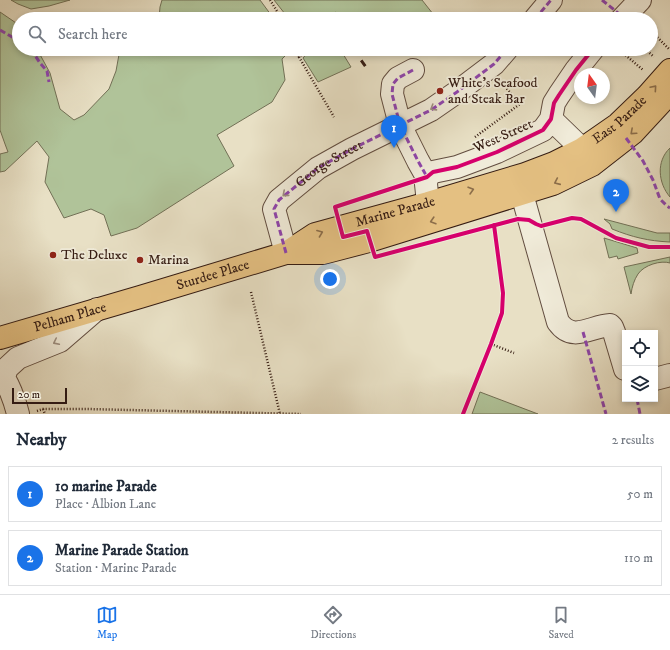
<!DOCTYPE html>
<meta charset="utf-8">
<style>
body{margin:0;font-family:"IM FELL DW Pica",serif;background:#f2f2f3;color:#1f2937}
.controls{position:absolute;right:12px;bottom:12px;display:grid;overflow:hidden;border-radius:0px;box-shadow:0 2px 6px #0003}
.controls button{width:36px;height:36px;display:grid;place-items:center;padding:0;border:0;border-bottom:1px solid #e0e1e3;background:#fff;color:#1f2937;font:20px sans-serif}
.compass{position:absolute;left:574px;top:68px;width:36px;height:36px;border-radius:50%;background:#fff;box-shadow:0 2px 6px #0003;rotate:346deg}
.scale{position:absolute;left:12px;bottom:10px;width:55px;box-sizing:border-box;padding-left:4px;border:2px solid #351c13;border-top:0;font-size:11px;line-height:14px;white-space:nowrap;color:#351c13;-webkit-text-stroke:3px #f0ebd9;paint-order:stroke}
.you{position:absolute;left:330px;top:279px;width:14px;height:14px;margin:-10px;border:3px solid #fff;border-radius:50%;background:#1a73e8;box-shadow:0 0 0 6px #1a73e833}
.badge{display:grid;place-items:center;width:26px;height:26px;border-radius:50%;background:#1a73e8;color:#fff;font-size:13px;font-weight:700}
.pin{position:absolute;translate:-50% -33px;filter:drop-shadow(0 1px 2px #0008)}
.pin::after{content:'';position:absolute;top:21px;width:14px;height:12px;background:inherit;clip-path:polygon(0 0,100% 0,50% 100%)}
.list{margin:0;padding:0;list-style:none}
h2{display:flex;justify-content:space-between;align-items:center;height:52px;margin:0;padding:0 16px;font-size:17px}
h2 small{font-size:13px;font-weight:400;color:#747a83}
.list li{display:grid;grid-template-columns:26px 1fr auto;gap:12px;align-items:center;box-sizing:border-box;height:56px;margin:0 8px 8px;padding:0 8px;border:1px solid #e0e1e3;border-radius:0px}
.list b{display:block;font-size:15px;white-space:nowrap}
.list p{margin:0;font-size:13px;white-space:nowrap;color:#747a83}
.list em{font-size:13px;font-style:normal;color:#747a83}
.icon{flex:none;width:22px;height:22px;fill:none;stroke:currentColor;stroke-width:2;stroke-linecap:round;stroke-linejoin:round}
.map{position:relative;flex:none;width:670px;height:414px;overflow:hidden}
.search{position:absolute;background:#fff;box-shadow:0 2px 6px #0003;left:12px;right:12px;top:12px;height:44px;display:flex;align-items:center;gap:10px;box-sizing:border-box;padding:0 14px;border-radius:22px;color:#747a83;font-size:15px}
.sheet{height:180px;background:#fff}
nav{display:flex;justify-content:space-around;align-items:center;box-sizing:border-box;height:56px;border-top:1px solid #e0e1e3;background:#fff;font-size:11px;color:#747a83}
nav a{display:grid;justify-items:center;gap:2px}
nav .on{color:#1a73e8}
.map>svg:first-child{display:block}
</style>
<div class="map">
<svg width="670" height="414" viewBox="0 0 670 414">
<rect width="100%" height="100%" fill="#e8e0c5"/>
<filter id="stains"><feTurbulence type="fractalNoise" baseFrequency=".005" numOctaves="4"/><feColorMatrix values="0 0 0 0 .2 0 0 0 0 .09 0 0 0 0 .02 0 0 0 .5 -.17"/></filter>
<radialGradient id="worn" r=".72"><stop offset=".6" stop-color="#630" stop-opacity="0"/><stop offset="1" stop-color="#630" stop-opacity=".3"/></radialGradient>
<path fill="#b0c399" stroke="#727056" d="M11 0H70L49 6 31 9 18 4Z
M162 0H260L274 19H159L160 7Z
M274 0H422L437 19H396L393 16 388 19H341L336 12 325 19H289Z
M0 12 19 25V49H37L50 73 60 109 74 120 84 115 109 89 116 71 120 49H292L282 59 285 80 272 102 217 135 234 166 137 228 111 236 104 215 91 209 64 218 45 182 49 157 37 141 5 171 0 172V154L8 152 5 144 0 130Z
M311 49H340L351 67 318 82 303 58Z
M670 148V197C658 183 656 161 670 148Z
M604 219 657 233H670V242C648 241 632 237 612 229L610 224Z
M604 238 637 248 638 253 618 259 617 256 609 258Z
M670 257V263C661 260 644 265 638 274 634 280 632 287 631 294L624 267Z
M480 392 538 414H472Z"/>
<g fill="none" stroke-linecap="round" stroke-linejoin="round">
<defs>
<path id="minor" d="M535 19 551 0
M622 19 640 0
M413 70 398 78 393 84 392 94 400 125 418 161 427 177
M551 119 582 149 591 164
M522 194 558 322C573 343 591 326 610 325L612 327 614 332 625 369
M428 203 426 184 427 177 433 172 457 167 497 152 543 130 551 119 554 103 559 95 576 70 593 49
M286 253 274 209 279 200 318 168 352 149 431 110 457 92 494 64 507 49
M0 372C8 382 15 401 18 414
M4 377 7 368 18 358 60 341 97 309
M655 379 670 375"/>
<g id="highway">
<path id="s1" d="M286 253 315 234 326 231 428 203 525 174 554 163 582 149 618 124 647 96 670 70"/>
<path id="s2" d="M0 338 140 297 286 253H323L369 241 553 184 592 165 633 133 670 93"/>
</g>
</defs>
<use href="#minor" stroke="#624d40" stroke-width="24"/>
<use href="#highway" stroke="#351c13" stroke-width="24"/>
<path stroke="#351c13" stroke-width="2.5" stroke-dasharray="1 2" stroke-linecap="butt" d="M270 0 282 19
M651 31 670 50
M304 49 306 51 299 57 334 117
M627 49 623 53 643 70
M645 49 654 57
M475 137 520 104 502 83
M251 292 280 414
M491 344 514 353
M43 409 45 414
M37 411 43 409H87L301 414"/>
<use href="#minor" stroke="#f0ebd9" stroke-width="22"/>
<use href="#highway" stroke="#e4c082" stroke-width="22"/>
<path stroke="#351c13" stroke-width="3" stroke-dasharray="7 7" stroke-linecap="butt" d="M330 18 331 19
M353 49 366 67"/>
<g stroke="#8e44ad" stroke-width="3" stroke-dasharray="6 3" stroke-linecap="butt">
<path d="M602 0 623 17"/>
<path d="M535 19 551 0"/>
<path d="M0 30 19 41"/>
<path d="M31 49 40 63 47 71 49 82"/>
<path d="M413 70 398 78 393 84 392 94 400 125 418 161 427 177"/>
<path d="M626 138 643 161 653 180 660 199 667 206 670 208"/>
<path id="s3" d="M286 253 274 209 279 200 318 168 352 149 431 110 457 92 494 64 507 49"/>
<path d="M583 332 606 414"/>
<path d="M637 399 640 414"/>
</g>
<defs>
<path id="cycleway" d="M593 49 576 70 559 95 554 103 551 119 543 130 497 152 457 167 433 172 427 177 335 207 343 237 367 231 375 257 518 219 529 220 536 224 541 226 572 218 581 219 616 238 649 247H670
M463 414 491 344 502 313 503 293 494 225"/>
</defs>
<use href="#cycleway" stroke="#f0ebd9" stroke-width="6"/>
<use href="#cycleway" stroke="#d6006c" stroke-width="4"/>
</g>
<defs><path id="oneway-chevron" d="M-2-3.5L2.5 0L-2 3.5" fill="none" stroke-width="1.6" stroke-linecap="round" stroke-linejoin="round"/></defs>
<g stroke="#8c6e4a">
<use href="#oneway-chevron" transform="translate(654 88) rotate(-49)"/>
<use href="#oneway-chevron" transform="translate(633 132) rotate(138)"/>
<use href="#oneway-chevron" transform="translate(557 182) rotate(156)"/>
<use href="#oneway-chevron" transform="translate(471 190) rotate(-16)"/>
<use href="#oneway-chevron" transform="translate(433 221) rotate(163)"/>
<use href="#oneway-chevron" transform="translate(320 233) rotate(-21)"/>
</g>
<g stroke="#9c8e80">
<use href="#oneway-chevron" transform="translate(433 108) rotate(148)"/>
<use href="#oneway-chevron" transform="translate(285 194) rotate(139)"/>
<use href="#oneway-chevron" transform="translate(56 342) rotate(154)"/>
</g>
<g fill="#8f2418" stroke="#f0ebd9" stroke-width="1.5">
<circle cx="440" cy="91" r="4"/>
<circle cx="53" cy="255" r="4"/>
<circle cx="140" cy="260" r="4"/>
</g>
<g text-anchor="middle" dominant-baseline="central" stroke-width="3.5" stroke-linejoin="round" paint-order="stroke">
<g font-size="14" fill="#351c13" stroke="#f0ebd9" text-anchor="start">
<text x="448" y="83">White's Seafood<tspan x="448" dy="16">and Steak Bar</tspan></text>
<text x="61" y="255">The Deluxe</text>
<text x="148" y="260">Marina</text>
</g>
<g font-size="14" fill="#351c13" stroke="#f0ebd9">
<text stroke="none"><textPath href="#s1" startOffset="363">East Parade</textPath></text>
<text transform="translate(503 136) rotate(-24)">West Street</text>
<text stroke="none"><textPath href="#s3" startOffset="118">George Street</textPath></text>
<text stroke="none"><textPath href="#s1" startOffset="118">Marine Parade</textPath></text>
<text stroke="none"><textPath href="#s2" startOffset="222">Sturdee Place</textPath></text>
<text stroke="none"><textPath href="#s2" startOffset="73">Pelham Place</textPath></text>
</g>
</g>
<rect width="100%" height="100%" filter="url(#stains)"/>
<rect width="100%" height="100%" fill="url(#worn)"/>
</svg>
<div class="controls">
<button><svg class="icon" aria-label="locate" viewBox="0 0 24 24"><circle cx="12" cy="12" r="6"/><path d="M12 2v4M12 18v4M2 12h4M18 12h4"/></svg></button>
<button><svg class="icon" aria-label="layers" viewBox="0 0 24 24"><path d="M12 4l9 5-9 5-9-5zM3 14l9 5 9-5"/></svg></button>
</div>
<svg class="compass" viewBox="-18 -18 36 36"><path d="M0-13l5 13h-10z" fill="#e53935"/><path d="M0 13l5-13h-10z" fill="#747a83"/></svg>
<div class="scale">20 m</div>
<div class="you"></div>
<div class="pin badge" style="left:394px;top:148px">1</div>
<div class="pin badge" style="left:616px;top:212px">2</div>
<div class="search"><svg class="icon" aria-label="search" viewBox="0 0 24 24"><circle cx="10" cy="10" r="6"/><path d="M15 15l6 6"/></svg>Search here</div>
</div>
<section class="sheet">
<h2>Nearby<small>2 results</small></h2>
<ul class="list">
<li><span class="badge">1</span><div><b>10 marine Parade</b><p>Place · Albion Lane</p></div><em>50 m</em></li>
<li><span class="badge">2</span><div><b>Marine Parade Station</b><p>Station · Marine Parade</p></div><em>110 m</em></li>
</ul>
</section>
<nav>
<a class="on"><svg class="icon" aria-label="map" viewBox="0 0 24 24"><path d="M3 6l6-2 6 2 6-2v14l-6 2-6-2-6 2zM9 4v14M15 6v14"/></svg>Map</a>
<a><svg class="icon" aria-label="directions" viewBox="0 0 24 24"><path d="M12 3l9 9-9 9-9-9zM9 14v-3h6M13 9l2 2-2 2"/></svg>Directions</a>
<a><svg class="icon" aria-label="saved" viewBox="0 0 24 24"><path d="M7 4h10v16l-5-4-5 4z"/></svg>Saved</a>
</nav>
